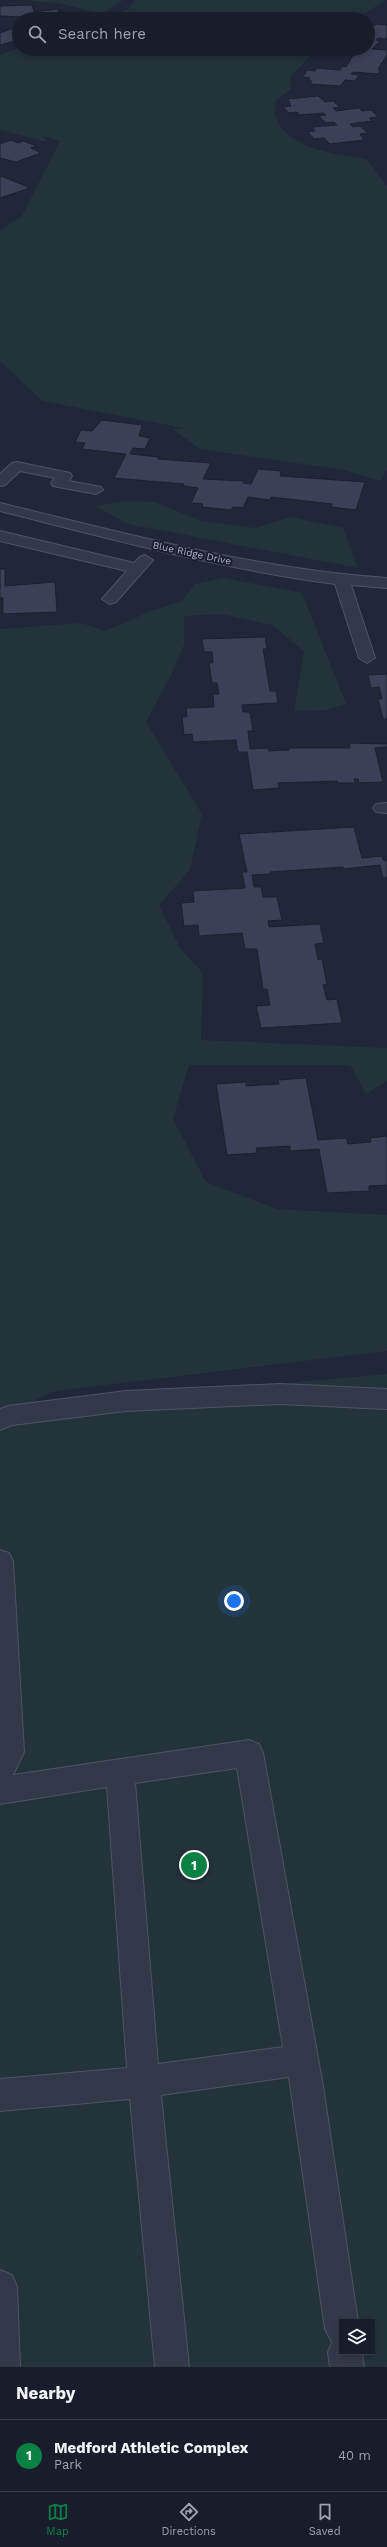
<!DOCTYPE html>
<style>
body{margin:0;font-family:"Work Sans",sans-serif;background:#262937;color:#f1f3f6}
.controls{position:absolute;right:12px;bottom:12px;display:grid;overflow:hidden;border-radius:0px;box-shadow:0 2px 6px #0003}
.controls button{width:36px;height:36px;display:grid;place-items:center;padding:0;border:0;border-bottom:1px solid #373a47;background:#191c2b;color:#f1f3f6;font:20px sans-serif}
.you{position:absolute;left:234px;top:1601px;width:14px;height:14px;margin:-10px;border:3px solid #fff;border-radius:50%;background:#1a73e8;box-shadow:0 0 0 6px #1a73e833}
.badge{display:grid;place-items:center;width:26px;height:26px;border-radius:50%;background:#0b8043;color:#fff;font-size:13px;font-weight:700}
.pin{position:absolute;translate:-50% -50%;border:2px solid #fff;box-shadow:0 1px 4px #0006}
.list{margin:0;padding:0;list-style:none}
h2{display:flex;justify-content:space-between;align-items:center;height:52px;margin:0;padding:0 16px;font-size:17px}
h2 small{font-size:13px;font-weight:400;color:#9fa1a9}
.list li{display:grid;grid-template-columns:26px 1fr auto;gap:12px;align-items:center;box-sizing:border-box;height:72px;padding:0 16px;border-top:1px solid #373a47}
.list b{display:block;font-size:15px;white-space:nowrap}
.list p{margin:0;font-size:13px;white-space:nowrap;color:#9fa1a9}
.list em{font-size:13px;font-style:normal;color:#9fa1a9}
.icon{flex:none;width:22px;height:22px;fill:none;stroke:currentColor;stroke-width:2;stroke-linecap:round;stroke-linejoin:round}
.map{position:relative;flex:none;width:387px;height:2367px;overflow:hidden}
.search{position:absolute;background:#191c2b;box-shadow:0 2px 6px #0003;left:12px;right:12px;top:12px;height:44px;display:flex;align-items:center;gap:10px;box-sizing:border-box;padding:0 14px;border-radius:22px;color:#9fa1a9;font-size:15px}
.sheet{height:124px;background:#191c2b}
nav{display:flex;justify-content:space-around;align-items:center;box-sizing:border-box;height:56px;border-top:1px solid #373a47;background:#191c2b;font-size:11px;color:#9fa1a9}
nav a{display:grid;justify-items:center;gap:2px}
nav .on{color:#0b8043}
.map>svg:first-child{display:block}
</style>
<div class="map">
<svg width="387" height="2367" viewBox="0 0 387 2367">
<rect width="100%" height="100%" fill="#212639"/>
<path fill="#23333a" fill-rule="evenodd" d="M18 0H123L102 14 59 3Z
M135 0H386L356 19H102L129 9Z
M19 48 317 49 290 77 291 89 276 101C276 105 274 112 275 116 288 150 336 154 366 159L387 186V470L380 481 344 470 200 449 172 429H188L42 401 0 361V230L22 216 60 141 43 136 47 142 0 130V55Z
M123 501 155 502 202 521 256 528 290 517 343 528 358 568 128 524 95 506Z
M224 578 302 593 346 704 327 710 294 711 304 651 272 625 220 614 184 616V645L172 673 146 722 202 814 190 870 159 905 180 948 203 973 201 1040 387 1048V1081L366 1094 350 1065H189L173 1119 206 1182 277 1209 387 1215V1351L56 1391 23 1406 387 1374V2367H0V629L81 623 105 631 151 611 182 601 194 584ZM342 2322H372V2352H342Z"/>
<path fill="#3a4057" stroke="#1c2030" d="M32 5 34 12 58 9V12L67 11 70 19 0 16V6Z
M377 24 387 25V39L378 38 376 40 380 41 372 49 387 50V55L378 69 380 70 378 74 353 72 351 74 359 75 355 81 345 80 340 86 310 84 312 81H308L310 78 303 77 307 70 315 71 316 68 340 70 342 66 346 67 355 52H352L354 49H368V28Z
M14 28 19 30V40L0 45V33Z
M318 96 325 102 333 101 340 107 333 108 336 111 359 108 362 111 371 110 378 117 369 118 372 121 350 124 353 127 360 126 368 133 360 134 364 140 330 144 324 138 314 139 308 132 315 131 312 127 337 125 334 122 326 123 319 116 326 115 323 113 300 115 297 112 289 113 283 107 291 106 288 99Z
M11 140 18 143 23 141 37 146 31 148 41 153 16 162 0 158V144Z
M0 177 1 176 30 188 0 198Z
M102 420 142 425 139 436 150 438 145 449 133 448 130 454 159 457 158 459 211 463 203 479 245 481 243 483 251 484 258 469 281 471 280 476 365 482 356 510 331 507 332 504 271 497 270 500 248 497 243 508 233 507 231 510 202 507 203 504 191 503 198 488 183 486 184 484 114 478 126 454 82 449 85 443 75 442 81 430 92 431Z
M0 569H5V586L55 582 57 612 3 614V598H0Z
M265 637 267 649H263L270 691H276L278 703 242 705 243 712H250L253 731H248L250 749 268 748 269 751 289 750V748H350L349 743 387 744V747L375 748 383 782 359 783 358 779H354L355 783H338L337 781 278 783 279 788 253 790 247 752H238L236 740 193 742 192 734 184 735 182 717H187L186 708 214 707 213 694H219L217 683H212L209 663H213L212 652H204L202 639Z
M387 674V719H383L378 699H382L379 687 371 688 368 675Z
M354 827 362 858 382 856 384 861 387 860V877L383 878 380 865 343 869V867L270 872 271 874 252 875 254 887H261L263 897H277L282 920 268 921 269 927 320 924 324 943 315 944 318 960 322 959 327 984 323 985 327 1000 337 999 342 1023 261 1028 256 1006 270 1005 267 989H263L257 949H245L242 933 199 936 198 925 184 926 181 903 194 902 193 891 245 888 242 872H247L239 834Z
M306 1078 318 1140 346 1138 348 1144 371 1142 370 1138 387 1136V1185L369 1186V1191L327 1193 319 1149 290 1151V1146L256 1148 257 1153 227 1155 216 1084 246 1082V1086L279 1084 278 1080Z"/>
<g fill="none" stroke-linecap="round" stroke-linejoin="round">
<defs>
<path id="minor" d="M17 462 70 473 72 476 69 481 101 487 103 490 96 494 53 486 51 483 55 478 20 471 5 485 0 486V474L12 463Z
M0 503C128 534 255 569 387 578V588L351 585 375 658 367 663 359 658 335 584C221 569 111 539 0 511Z
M0 531 134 563 140 557 145 555 153 560 116 602 110 604 102 599 127 571 0 541Z
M387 803V813L376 812 373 808 376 804Z
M280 1384 387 1389V1409L280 1404 126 1411 12 1425 0 1430V1409L8 1406 126 1391Z
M0 1550 9 1553 13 1561 24 1752 13 1775 249 1740 259 1744 263 1753 323 2086 358 2322H342V2352H362L364 2367H330L328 2352 332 2342 325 2329 289 2077 161 2095 189 2367H155L130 2099 0 2111V2079L127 2068 107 1787 0 1804ZM237 1768 283 2047 158 2064 135 1783Z
M0 2270 12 2275 17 2287 20 2367H0Z"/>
</defs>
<use href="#minor" stroke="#4f5364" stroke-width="2"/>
<use href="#minor" fill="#343949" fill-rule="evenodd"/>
</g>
<g text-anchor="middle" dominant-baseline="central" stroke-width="4" stroke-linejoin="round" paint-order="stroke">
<g font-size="10" fill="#afb3c6" stroke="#1a1e2e">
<text transform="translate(192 553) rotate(12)">Blue Ridge Drive</text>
</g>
</g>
</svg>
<div class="controls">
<button><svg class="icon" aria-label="layers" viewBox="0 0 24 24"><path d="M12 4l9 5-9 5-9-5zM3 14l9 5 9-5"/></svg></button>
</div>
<div class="you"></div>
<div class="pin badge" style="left:194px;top:1865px">1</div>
<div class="search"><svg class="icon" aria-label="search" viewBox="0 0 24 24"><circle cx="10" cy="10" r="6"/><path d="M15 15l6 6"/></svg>Search here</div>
</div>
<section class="sheet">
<h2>Nearby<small></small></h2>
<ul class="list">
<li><span class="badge">1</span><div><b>Medford Athletic Complex</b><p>Park</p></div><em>40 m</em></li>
</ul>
</section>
<nav>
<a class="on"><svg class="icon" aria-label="map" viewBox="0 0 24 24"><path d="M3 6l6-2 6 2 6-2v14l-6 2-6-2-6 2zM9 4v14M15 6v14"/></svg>Map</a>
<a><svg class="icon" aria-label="directions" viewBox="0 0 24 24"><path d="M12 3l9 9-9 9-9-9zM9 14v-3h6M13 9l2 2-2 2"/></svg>Directions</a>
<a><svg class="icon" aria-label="saved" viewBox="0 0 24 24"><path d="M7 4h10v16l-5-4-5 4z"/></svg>Saved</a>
</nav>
